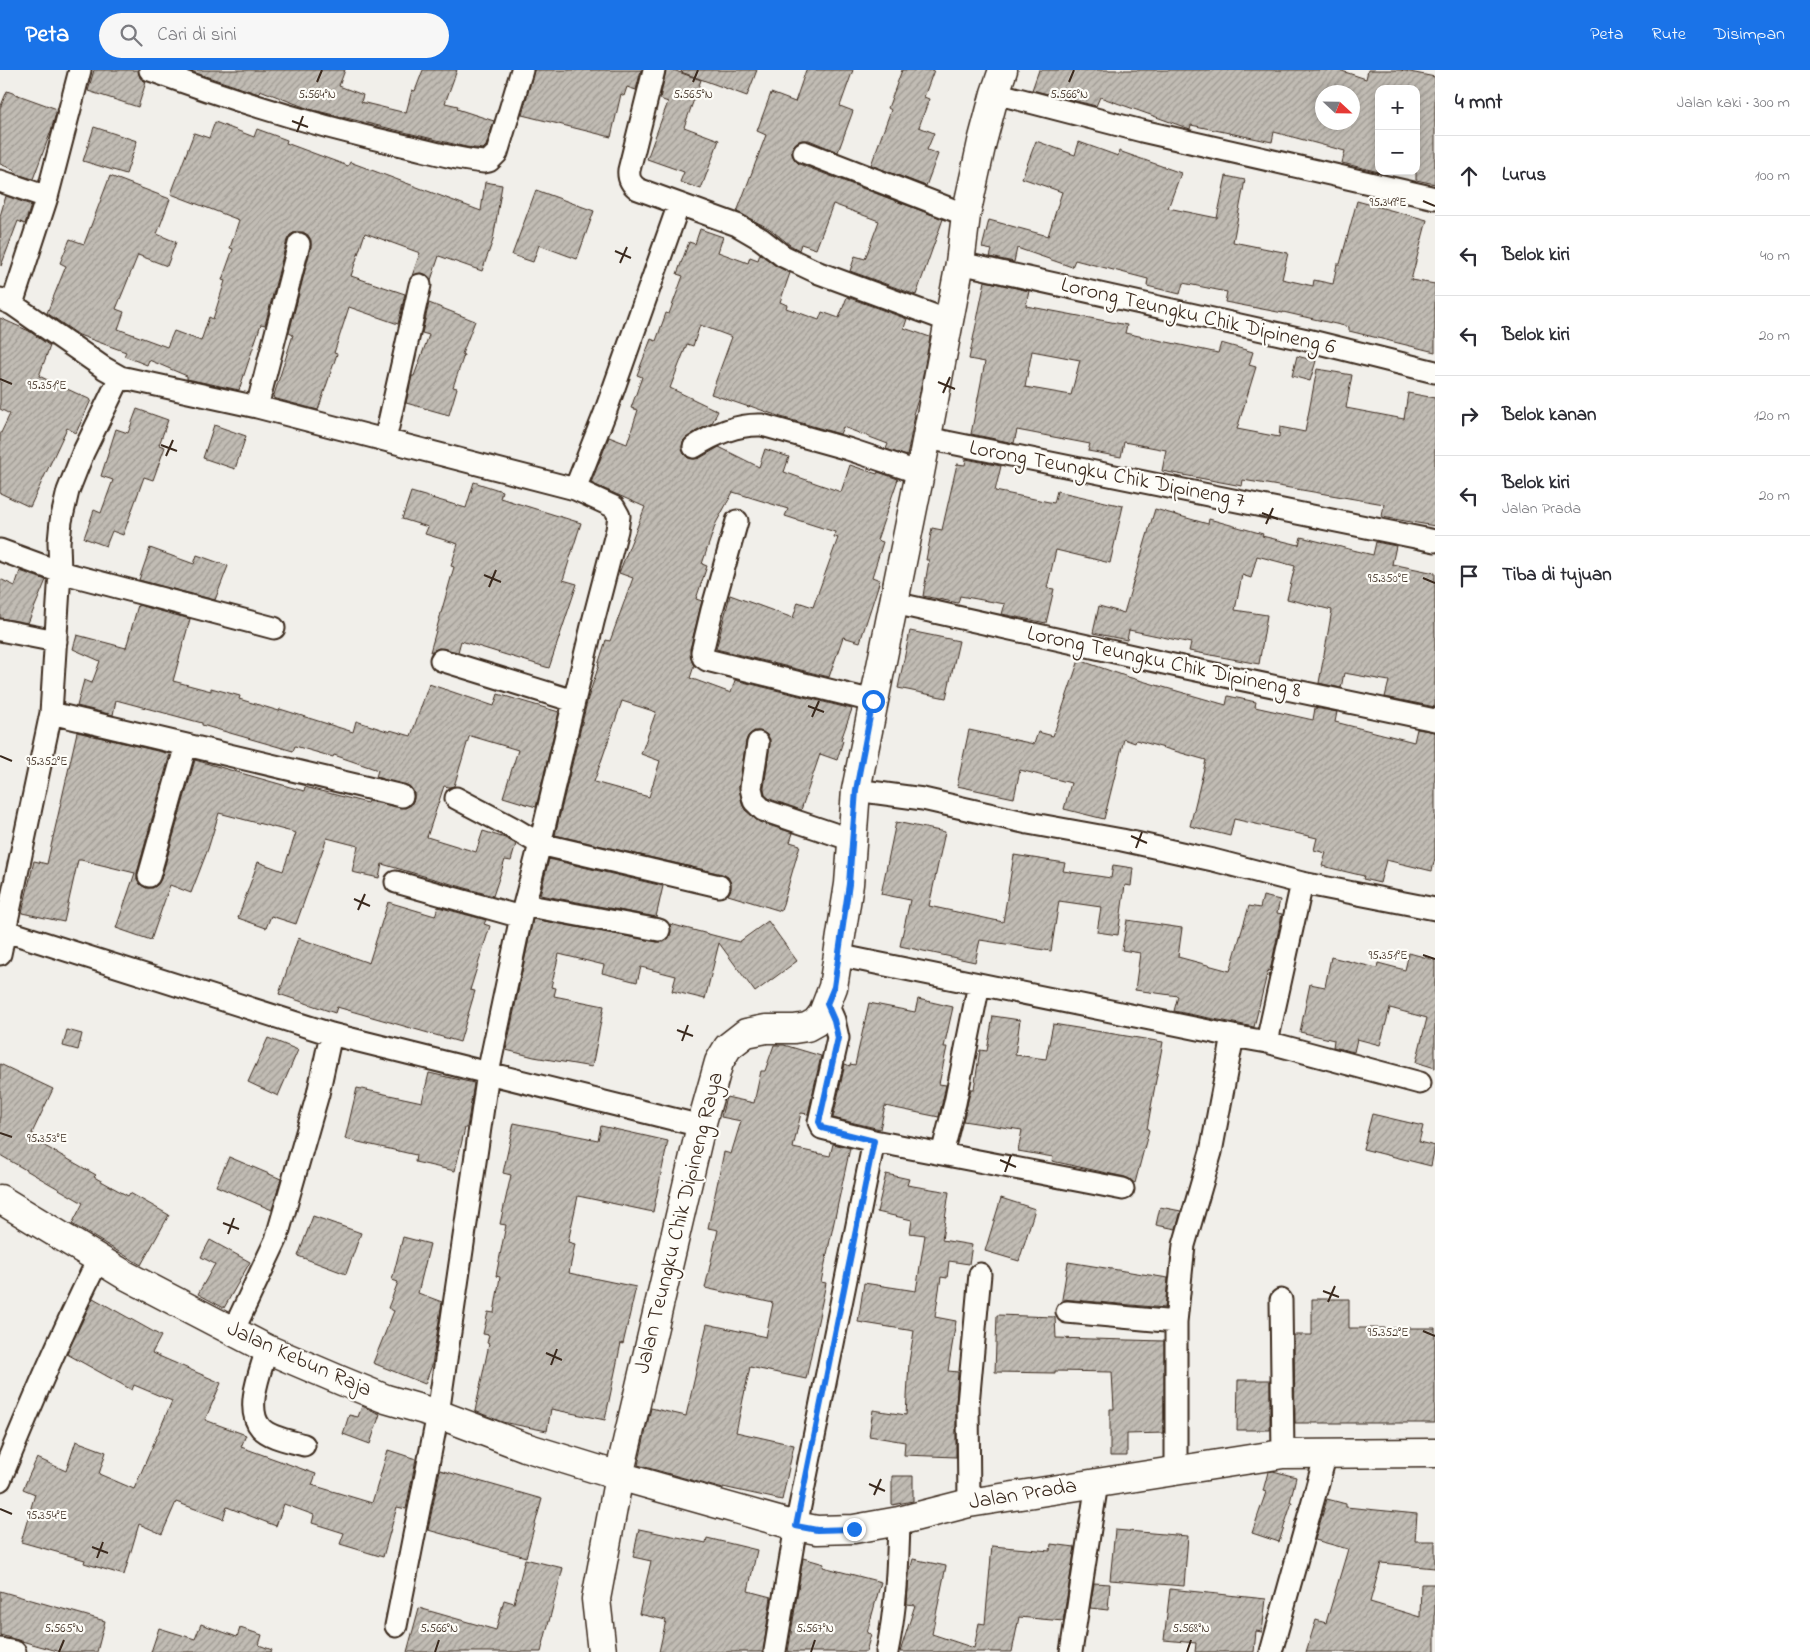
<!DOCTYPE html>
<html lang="id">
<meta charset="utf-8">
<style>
body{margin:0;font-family:"Indie Flower",sans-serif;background:#f7f7f7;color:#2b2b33}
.controls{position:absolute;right:15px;top:15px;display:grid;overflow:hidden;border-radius:10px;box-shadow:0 2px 8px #0003}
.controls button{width:45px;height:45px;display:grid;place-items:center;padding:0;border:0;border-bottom:1px solid #e1e1e2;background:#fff;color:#2b2b33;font:25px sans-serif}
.compass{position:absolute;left:1315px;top:15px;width:45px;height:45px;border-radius:50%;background:#fff;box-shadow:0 2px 8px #0003;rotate:112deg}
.stop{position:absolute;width:15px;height:15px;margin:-11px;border:4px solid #1a73e8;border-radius:50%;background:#fff}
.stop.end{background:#1a73e8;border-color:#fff;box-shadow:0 1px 5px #0008}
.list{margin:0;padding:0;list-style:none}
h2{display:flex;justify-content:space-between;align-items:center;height:65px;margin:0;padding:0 20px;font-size:21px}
h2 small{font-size:16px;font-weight:400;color:#7c7c81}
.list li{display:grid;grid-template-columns:32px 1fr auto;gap:15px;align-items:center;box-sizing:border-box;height:80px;padding:0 20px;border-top:1px solid #e1e1e2}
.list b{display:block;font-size:19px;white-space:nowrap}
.list p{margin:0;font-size:16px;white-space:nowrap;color:#7c7c81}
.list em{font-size:16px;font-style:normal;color:#7c7c81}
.icon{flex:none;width:28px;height:28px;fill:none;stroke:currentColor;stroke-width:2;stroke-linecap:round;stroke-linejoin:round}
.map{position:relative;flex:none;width:1435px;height:1582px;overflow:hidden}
header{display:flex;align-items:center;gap:30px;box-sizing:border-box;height:70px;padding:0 25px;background:#1a73e8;color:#fff}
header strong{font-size:24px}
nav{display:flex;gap:28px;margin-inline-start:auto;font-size:18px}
.search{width:350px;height:45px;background:#f7f7f7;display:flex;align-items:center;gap:12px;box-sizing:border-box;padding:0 18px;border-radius:28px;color:#7c7c81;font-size:19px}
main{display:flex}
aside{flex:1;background:#fff}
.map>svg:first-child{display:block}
</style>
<header>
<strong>Peta</strong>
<div class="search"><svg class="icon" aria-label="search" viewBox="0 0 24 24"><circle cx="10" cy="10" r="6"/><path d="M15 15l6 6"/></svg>Cari di sini</div>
<nav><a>Peta</a><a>Rute</a><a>Disimpan</a></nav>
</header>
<main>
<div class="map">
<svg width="1435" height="1582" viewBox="0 0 1435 1582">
<defs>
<pattern id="building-hatch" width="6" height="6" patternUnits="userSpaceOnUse" patternTransform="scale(1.25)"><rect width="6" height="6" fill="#c1bcb4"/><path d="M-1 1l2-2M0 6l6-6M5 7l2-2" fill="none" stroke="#9e9992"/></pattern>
</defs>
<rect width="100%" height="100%" fill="#f1efea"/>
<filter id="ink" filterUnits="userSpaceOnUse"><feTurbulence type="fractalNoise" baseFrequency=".02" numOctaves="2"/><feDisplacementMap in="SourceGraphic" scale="10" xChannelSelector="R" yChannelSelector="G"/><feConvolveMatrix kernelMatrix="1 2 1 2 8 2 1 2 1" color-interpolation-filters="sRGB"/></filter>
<g filter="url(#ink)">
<path fill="url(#building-hatch)" stroke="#3b2a1e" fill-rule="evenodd" d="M94 0H138L140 8 146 12 138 37 88 21Z
M187 0H345L339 16 363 25 361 32 406 43 412 20 415 21 423 0H457L445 33 458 36 457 39 494 51 486 76 483 79 466 77 309 39 260 20 259 24Z
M534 0H641L636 20 627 17 624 26 621 24 611 67 522 45Z
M666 0H673L701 10 684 57 719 70 701 119 680 112 684 102 647 89 668 32 660 29Z
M682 0H757L747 26 681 2Z
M806 0H853L840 36 853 41 838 82 809 70H802L796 73 792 78V84L795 90 799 94 943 149 916 225 850 201 855 186 865 189 879 151 833 134 816 179 801 174 799 180 790 175 770 159 737 142 766 65 757 61 771 23 795 32Z
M902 0H934L924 27 929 29 919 57 934 63 927 80 938 84 926 116 871 95 891 40 888 38Z
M1039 0H1339L1366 9 1368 0H1400L1435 7V114L1416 110V19H1379V102L1342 93 1345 81 1274 62 1272 72 1191 55 1190 59 1100 27 1096 36 1032 20ZM1322 22H1352V52H1322Z
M7 21 57 39 51 61 33 109 14 103 15 100 0 94V38Z
M215 52 254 67 257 59 287 70 286 73 348 96 350 92 481 141 485 112 502 115 493 170 482 201 439 186 431 210 428 206 422 203 412 206 420 183 365 163 351 206 405 224 398 254 349 237 334 283 337 284 318 340 273 328 293 265 289 263 311 177V170L308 165 303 162H295L290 165 287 170 265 255 261 254 239 320 187 309V306L149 290 147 295 124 286 126 282 79 265 47 243 66 196 60 193 70 169 84 174 110 106 170 129 157 164 176 172 167 196 138 185 116 239 124 242 118 259 167 277 174 261 201 271 209 247 213 249 225 211 222 210 233 179 230 178 239 150 171 124 194 63 209 68Z
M94 57 137 71 126 104 83 91Z
M1036 71 1075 85 1079 72 1118 86 1119 81 1181 103 1168 138 1217 148 1226 106 1245 110 1233 172 1288 183 1282 209 1313 216 1314 210 1333 214 1337 194H1340L1357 131 1427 150 1411 210 1435 214V282L1349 261V257L1283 242V243L1225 232 1227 222 1183 213 1180 224 1147 216 1148 209 1075 190 1072 197 1017 178 1014 192 990 187 992 180 982 178 989 150 1048 166 1062 122 1022 108Z
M536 120 594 141 577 189 539 175 533 192 512 185Z
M6 126 31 135 25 154 18 151 1 196 0 146Z
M700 159 723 167 718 182 748 193 750 187 758 190 760 184 776 196 790 203 780 232 787 235 786 238 819 250 822 242 839 248 847 227 907 249 904 258 930 267 919 327 913 344 915 345 907 386 886 379 888 374 843 357 840 364 781 347 750 336 749 337 711 324 732 267 700 255 693 276 687 274 670 318 718 341 712 353 695 362 683 371 682 378 684 384 688 388 694 389 700 388 719 377 759 397 765 379 789 387 784 402 841 422 850 395 877 404 878 402 898 409 877 470 883 472 872 507 880 510 860 572 843 567 829 607 716 579 730 525 793 548 798 532 813 537 838 468 834 467 835 462 785 446 788 439 733 422 716 453 702 494 707 496 696 529 702 531 690 579 691 589 694 596 690 608 731 623 735 610 852 639 841 670 843 671 837 690 820 684 801 740 770 729 765 725 764 718 770 674V669L766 664 760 661H754L749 665 746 671 739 716 742 734 745 740 759 752 793 763 790 772 800 775 781 841 728 825 731 819V813L728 807 722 804 555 765 588 628 599 595H598L606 570 610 571 633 508 619 503 645 437 591 413 609 367 627 374 638 340 631 338 642 307 637 305 651 269 656 271 666 243 669 244 683 206 677 204 689 172 695 174ZM622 631 656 642 641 684 660 691 649 727 594 712Z
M985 211 1029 221 1026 236 1127 255 1125 263 1218 283 1221 273 1253 282 1249 295 1256 297 1237 359 1279 367 1280 357 1305 362 1317 299 1352 305 1346 338 1404 349 1408 323 1435 328V456L1382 447 1384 434 1243 410 1242 416 1162 401 1166 380 1124 372 1121 387 1088 381 1090 374 1017 360 1014 373 971 364 985 292 969 289ZM1032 281 1080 290 1071 325 1025 317Z
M429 233 475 251 462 284 464 285 453 317 457 318 449 345 406 333 412 306H414L429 265 422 263Z
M0 248 29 261 50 276 39 306 91 330 76 363 67 358 30 437 0 423V365L10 344 0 339Z
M1297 286 1316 291 1310 311 1292 306Z
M137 339 168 350 159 375 165 377 153 410 144 407 123 465 112 461 106 476 84 468 94 440 101 443 113 410 101 406 116 359 128 363Z
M214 355 246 366 235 399 203 388Z
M966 389 1001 396 995 421 1054 433 1057 421 1123 436 1110 493 1056 480 1047 518 1054 519 1046 553 1002 544 1005 534 960 526 958 533 923 526 929 490H926L932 458 942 460 957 394 965 395Z
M474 412 502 421 500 428 581 453 563 510 577 514 549 598 461 571 458 582 439 578 430 582 454 497 451 496 458 474 425 464 428 457 402 449 411 422 466 438Z
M1155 439 1208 454 1209 449 1263 464 1262 466 1299 475 1301 467 1373 485 1376 472 1396 476 1392 494 1435 503V637L1385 627 1389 611 1344 603 1341 618 1319 613 1332 540 1287 529 1295 496 1257 486 1251 508 1242 505 1235 540 1267 545 1259 594 1189 581 1191 573 1129 560 1127 570 1093 563 1099 536 1124 543Z
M150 478 194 494 197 485 228 496 215 530 139 510Z
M20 501 46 510 28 553 0 548V509L15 516Z
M138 535 190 549 173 611 211 621V618L240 626 239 629 279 641 280 639 353 662 356 651 390 662V660L411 666 429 614 494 636 498 624 559 642 536 737 503 727 518 680 471 666 469 667 454 716 449 717 444 716 427 767 476 782 483 761 505 768 516 774 511 791 505 790 493 826 382 794 379 808 352 802 358 776 327 768 296 854 271 846 266 858 238 848 258 792 283 801 296 763 219 743 208 779 191 823 170 815 151 870 116 858 135 803 81 790H78L64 852 22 843 34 791 47 794 77 662 170 684 137 803V809L140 814 146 818H153L157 815 161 809 195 690 304 721 305 717 367 733 368 731 405 738 411 735 414 729V722L410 717 376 707 378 700 334 685 333 687 295 676 293 681 202 655V653L116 630 113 645 77 636 84 610 92 613 100 591 73 579 77 565 126 578Z
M910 561 959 571 946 628 898 618Z
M1079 590 1128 607 1226 635 1228 626 1256 632 1255 637 1313 650 1315 638 1337 642 1335 652 1414 672 1417 659 1435 662V788L1432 801 1386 790 1380 813 1363 809 1364 806 1322 796 1326 783 1314 780 1317 768 1234 749 1230 766 1190 756 1206 690 1136 670 1135 673 1124 669 1104 749 1064 739 1071 713 1020 700 1014 728 957 716 969 660 1034 674 1038 662 1053 666Z
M896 752 945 762 929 836 1003 852 1014 785 1065 793 1063 801 1111 808 1113 795 1133 798 1131 816 1125 815 1118 865 1097 862 1101 837 1059 831 1051 881 980 870 975 892 900 876 910 830 881 824Z
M549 789 663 816 656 847 540 825Z
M1263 826 1280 830 1277 843 1282 844 1270 901 1268 900 1254 957 1174 941 1178 926 1135 920 1140 883 1122 880 1127 850 1182 858 1178 887 1230 901 1249 836 1260 838Z
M388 832 435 846 438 837 486 850 484 854 490 856 470 920 475 921 460 972 337 937 335 943 279 924 298 868 369 893Z
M533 849 657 872H664L669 868 671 862 670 854 739 872 768 851 797 891 755 922 719 873 705 929 672 921 676 906 641 897 637 912 602 903 604 895 559 884 551 917 556 918 554 926 604 936 592 997 534 987 506 980Z
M1409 883 1435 890V998L1416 992 1427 948 1390 938 1380 975 1357 969 1354 982 1333 977 1334 970 1300 962 1310 914 1325 917 1331 887 1377 898 1378 893 1405 900Z
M918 929 953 937 944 977H947L939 1014 946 1015 939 1047 885 1036 880 1059 833 1048 845 994 850 996V994L855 995 869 933 915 942Z
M993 946 1020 950 1015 985 1046 989 1053 954 1163 972 1147 1059 1149 1060 1135 1113 1125 1107 1052 1091 1053 1087 1018 1081 1022 1060 963 1051 971 1019H974L980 980 987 981Z
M67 960 82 964 78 980 63 976Z
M268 968 298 980 278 1026 248 1012Z
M774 975H784L821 986 808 1044 801 1043 793 1078 830 1086 833 1074 850 1078 821 1212 826 1213 806 1309 750 1297 736 1362 794 1375 782 1430 723 1417V1419L638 1395 651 1338 686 1346 707 1254 766 1267 773 1233 705 1218 718 1160 708 1158 724 1082 731 1084 741 1051 721 1047 726 1027 754 1033 761 1001H765Z
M0 994 53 1019 32 1063 45 1072 43 1075 96 1105 94 1107 128 1126 130 1123 169 1145 141 1195 72 1154 83 1133 0 1085Z
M429 1003 474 1013 467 1058H465L455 1101 415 1092 416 1085 345 1069 357 1018 422 1032Z
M1372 1044 1423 1056 1419 1072 1435 1076 1431 1096 1363 1079Z
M514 1053 598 1070 601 1056 668 1071 653 1142 578 1126 568 1172 575 1174 569 1203 636 1217 623 1274 621 1273 605 1350 551 1339 547 1361 502 1352 475 1341 489 1274 487 1273 489 1265 483 1264 488 1242 494 1243 500 1207 496 1206 506 1155 500 1154 511 1105 503 1103Z
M229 1087 281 1109 272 1140 216 1116Z
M886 1104 909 1109 907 1115 949 1122 942 1170 972 1175 969 1194 949 1191 947 1208 941 1207 935 1247 956 1251 948 1301 958 1302 956 1334V1387L904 1385 905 1372 869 1366 873 1340 906 1345 909 1292 914 1261 858 1252 864 1213 916 1221 925 1165 910 1163 912 1150 877 1142Z
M1001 1128 1035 1139 1019 1191 985 1181Z
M1160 1137 1181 1141 1176 1159 1156 1155Z
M313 1146 361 1163 346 1204 298 1186Z
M403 1167 430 1174 418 1223 442 1232 432 1295 425 1314 373 1293 394 1241 388 1238 398 1212 392 1210Z
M210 1170 250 1192 224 1238 198 1224 215 1194 201 1187Z
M1068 1192 1168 1208 1165 1238 1062 1229Z
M93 1228 161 1266 152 1283 221 1313 205 1350 246 1365 241 1377 316 1404 312 1415 372 1433 388 1380 416 1389 406 1439 397 1437 383 1487 340 1474 344 1463 312 1453 314 1445 284 1434 276 1456 227 1437 223 1449 176 1432 162 1464 139 1454 124 1505 84 1493 85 1490 21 1472 35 1424 23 1419 37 1388 66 1401 76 1371 106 1382 99 1404 134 1419 172 1331 134 1315 132 1320 67 1284Z
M1312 1229H1349V1258H1435V1353H1295L1294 1265H1312Z
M997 1245 1055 1247 1056 1268 1164 1271V1363L1127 1364V1386H1110V1339H1114L1112 1302 1055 1301V1303L995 1302Z
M1238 1310H1270V1360H1237Z
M362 1336 380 1344 370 1374 343 1364 349 1345 358 1347Z
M440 1400 542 1429 526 1487 428 1460Z
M1273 1401 1296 1407 1290 1432H1292L1279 1472 1252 1463 1266 1422 1263 1421 1268 1402Z
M892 1406H913V1431L892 1435Z
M1327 1429 1346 1434V1437L1417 1444 1415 1471H1435V1498L1381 1493 1370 1532 1420 1547 1421 1514H1435V1582H1306L1316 1550 1326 1553 1348 1479 1315 1470Z
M639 1459 706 1473 707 1468 757 1480 748 1521 771 1527 763 1582H659L666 1550 639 1544 651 1491 633 1487Z
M1115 1460 1188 1466 1184 1516 1110 1510Z
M1051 1474 1075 1477 1063 1551 1019 1547 1012 1582H900L915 1535 907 1534 909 1504 913 1489 946 1496 932 1564 974 1578 979 1553 985 1554 992 1476 1050 1481Z
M803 1488 824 1494 823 1497 881 1512 867 1563 871 1564 866 1582H788Z
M525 1489 563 1498 541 1582H407L419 1538 496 1560 504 1530 514 1533Z
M1094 1513 1110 1514 1108 1540 1090 1538Z
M1170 1519 1266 1529 1262 1562 1256 1561 1254 1582H1195L1196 1573 1164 1570Z
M0 1521 105 1551 97 1582H61L0 1565Z
M201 1554 237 1567 240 1558 262 1565 259 1575 272 1580 271 1582H151L159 1558 195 1569Z"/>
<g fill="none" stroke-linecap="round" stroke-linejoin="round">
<defs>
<path id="street" d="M150 0C232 30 316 56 402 75 429 81 457 90 484 92L489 91 497 83 522 0
M654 0 629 100C628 109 631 114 638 119L737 155 761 169 783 186 819 203 949 251
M995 23 1142 61 1435 128
M804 82 966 145
M0 111 47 127
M960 193 1307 270 1435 302
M0 229 12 234 104 298 120 307 83 383 68 421 61 451 59 472 60 502 51 643 0 884
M12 234 47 127 80 0
M120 307 257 337 575 419
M257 337 299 174
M927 368 1435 471
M385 370 420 215
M694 377C714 364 739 354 762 355L848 379 920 403
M737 451 712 540 702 582 703 587 707 590 873 631
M0 480 60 502 274 558
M894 533 1182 597 1435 650
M0 560 56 571
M441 590 574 631
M51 643 402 726
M758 673 751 718 754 731 763 740 852 770
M856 720 923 729 1028 753 1122 770 1213 790 1302 813 1435 839
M456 728 513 758 540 774 719 816
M149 806 186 675
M396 812 521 847
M524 835 659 860
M6 861 331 964 701 1056
M837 885 1233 966 1267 972 1420 1013
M827 934 834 950 838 968 819 1052 822 1058 874 1071 942 1084 955 1033 979 914
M1267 972 1302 813
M942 1084 1123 1119
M1281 1230 1283 1384
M1067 1242 1176 1252V1400
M1176 1252 1184 1175 1211 1082 1233 966
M233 1261 276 1170 318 1024 331 964
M267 1279C261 1300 244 1339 261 1358 270 1368 291 1371 304 1375
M0 1410C31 1335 62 1261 99 1188
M969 1433 968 1334 980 1204
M396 1556 438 1344 488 1003 521 847 540 774 593 552 617 460 619 446 614 437 575 419 605 343 679 134
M0 1579 15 1582
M775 1581 796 1456 874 1071
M887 1582C896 1539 898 1495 899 1451
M1071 1582 1097 1413
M1271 1582 1326 1384"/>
<path id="secondary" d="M0 1129 125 1205 267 1279 342 1311 386 1329 438 1344 525 1377 619 1406 796 1456 817 1460 854 1459 899 1451 969 1433 1283 1384 1435 1383
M602 1582 596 1529 619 1406 701 1056 719 992 728 977 746 963 766 959H794L807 957 816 952 823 943 833 917 849 814 856 720 920 403 960 193 966 145 982 72 995 23 1003 0"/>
</defs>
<use href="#street" stroke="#3b2a1e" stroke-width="25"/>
<use href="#secondary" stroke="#3b2a1e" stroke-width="31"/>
<use href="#street" stroke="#fdfcf7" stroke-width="21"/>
<use href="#secondary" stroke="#fdfcf7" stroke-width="28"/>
</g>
</g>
<g fill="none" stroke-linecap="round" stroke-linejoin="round" filter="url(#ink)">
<path stroke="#1a73e8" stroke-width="6" d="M854 1459 817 1460 796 1456 874 1071 822 1058 819 1052 838 968 834 950 827 934 834 917 849 814 856 720 873 631"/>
</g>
<path fill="none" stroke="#3b2a1e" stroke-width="2" d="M317 12 322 0M693 12 698 0M1069 12 1074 0M292 51 308 57M297 62 303 46M1423 131 1435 136M615 181 631 188M620 193 627 177M0 309 12 314M938 312 955 319M943 323 950 307M161 375 177 381M166 386 173 370M1262 443 1278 449M1266 454 1273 438M484 505 501 512M1423 508 1435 513M489 517 496 500M808 636 824 642M812 647 819 631M0 686 12 691M1131 766 1147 773M1136 778 1142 762M354 829 370 836M358 840 365 824M1423 885 1435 889M677 960 693 966M682 971 688 955M0 1063 12 1067M1000 1090 1016 1097M1005 1102 1011 1085M223 1153 239 1159M228 1164 234 1148M1323 1221 1339 1227M1328 1232 1335 1216M1423 1261 1435 1266M546 1283 562 1290M551 1295 557 1279M869 1414 885 1421M874 1425 881 1409M0 1439 12 1444M92 1477 108 1483M97 1488 103 1472M59 1582 64 1570M435 1582 439 1570M811 1582 815 1570M1187 1582 1191 1570"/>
<g text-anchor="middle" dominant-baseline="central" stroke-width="4.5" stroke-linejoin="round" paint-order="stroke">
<g font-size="22" fill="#3b2a1e" stroke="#fdfcf7">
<text transform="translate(1198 247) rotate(13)">Lorong Teungku Chik Dipineng 6</text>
<text transform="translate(1107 405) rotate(11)">Lorong Teungku Chik Dipineng 7</text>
<text transform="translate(1164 593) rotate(12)">Lorong Teungku Chik Dipineng 8</text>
<text transform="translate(680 1153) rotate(-76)">Jalan Teungku Chik Dipineng Raya</text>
<text transform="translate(299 1290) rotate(24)">Jalan Kebun Raja</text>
<text transform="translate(1023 1425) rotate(-9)">Jalan Prada</text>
</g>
</g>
<g font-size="12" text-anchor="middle" fill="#3b2a1e" stroke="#fdfcf7" stroke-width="4.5" stroke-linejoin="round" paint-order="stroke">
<text x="693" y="28">5.565°N</text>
<text x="1069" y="28">5.566°N</text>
<text x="317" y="28">5.564°N</text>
<text x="1388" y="136">95.349°E</text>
<text x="47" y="319">95.351°E</text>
<text x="1388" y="512">95.350°E</text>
<text x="47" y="695">95.352°E</text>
<text x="1388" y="889">95.351°E</text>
<text x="47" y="1072">95.353°E</text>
<text x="1388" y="1266">95.352°E</text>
<text x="47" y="1449">95.354°E</text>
<text x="64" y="1562">5.565°N</text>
<text x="439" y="1562">5.566°N</text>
<text x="815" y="1562">5.567°N</text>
<text x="1191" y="1562">5.568°N</text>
</g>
</svg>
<div class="controls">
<button>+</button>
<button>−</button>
</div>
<svg class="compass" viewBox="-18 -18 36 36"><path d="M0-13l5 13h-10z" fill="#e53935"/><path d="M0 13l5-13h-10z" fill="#7c7c81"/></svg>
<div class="stop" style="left:873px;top:631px"></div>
<div class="stop end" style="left:854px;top:1459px"></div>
</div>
<aside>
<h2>4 mnt<small>Jalan kaki · 300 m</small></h2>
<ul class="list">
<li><svg class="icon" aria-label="ahead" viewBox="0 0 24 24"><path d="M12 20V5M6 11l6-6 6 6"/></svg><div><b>Lurus</b></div><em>100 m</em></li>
<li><svg class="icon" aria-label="left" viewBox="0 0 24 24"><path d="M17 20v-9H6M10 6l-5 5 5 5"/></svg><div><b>Belok kiri</b></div><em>40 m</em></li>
<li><svg class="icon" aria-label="left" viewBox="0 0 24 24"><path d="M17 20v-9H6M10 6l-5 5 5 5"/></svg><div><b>Belok kiri</b></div><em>20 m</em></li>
<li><svg class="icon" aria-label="right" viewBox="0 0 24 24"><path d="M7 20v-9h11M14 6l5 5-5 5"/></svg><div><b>Belok kanan</b></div><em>120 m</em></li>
<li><svg class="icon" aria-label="left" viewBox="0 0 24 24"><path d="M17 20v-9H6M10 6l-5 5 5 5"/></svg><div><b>Belok kiri</b><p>Jalan Prada</p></div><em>20 m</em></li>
<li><svg class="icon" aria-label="arrive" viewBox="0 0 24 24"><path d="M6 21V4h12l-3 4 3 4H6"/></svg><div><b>Tiba di tujuan</b></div></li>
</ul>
</aside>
</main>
